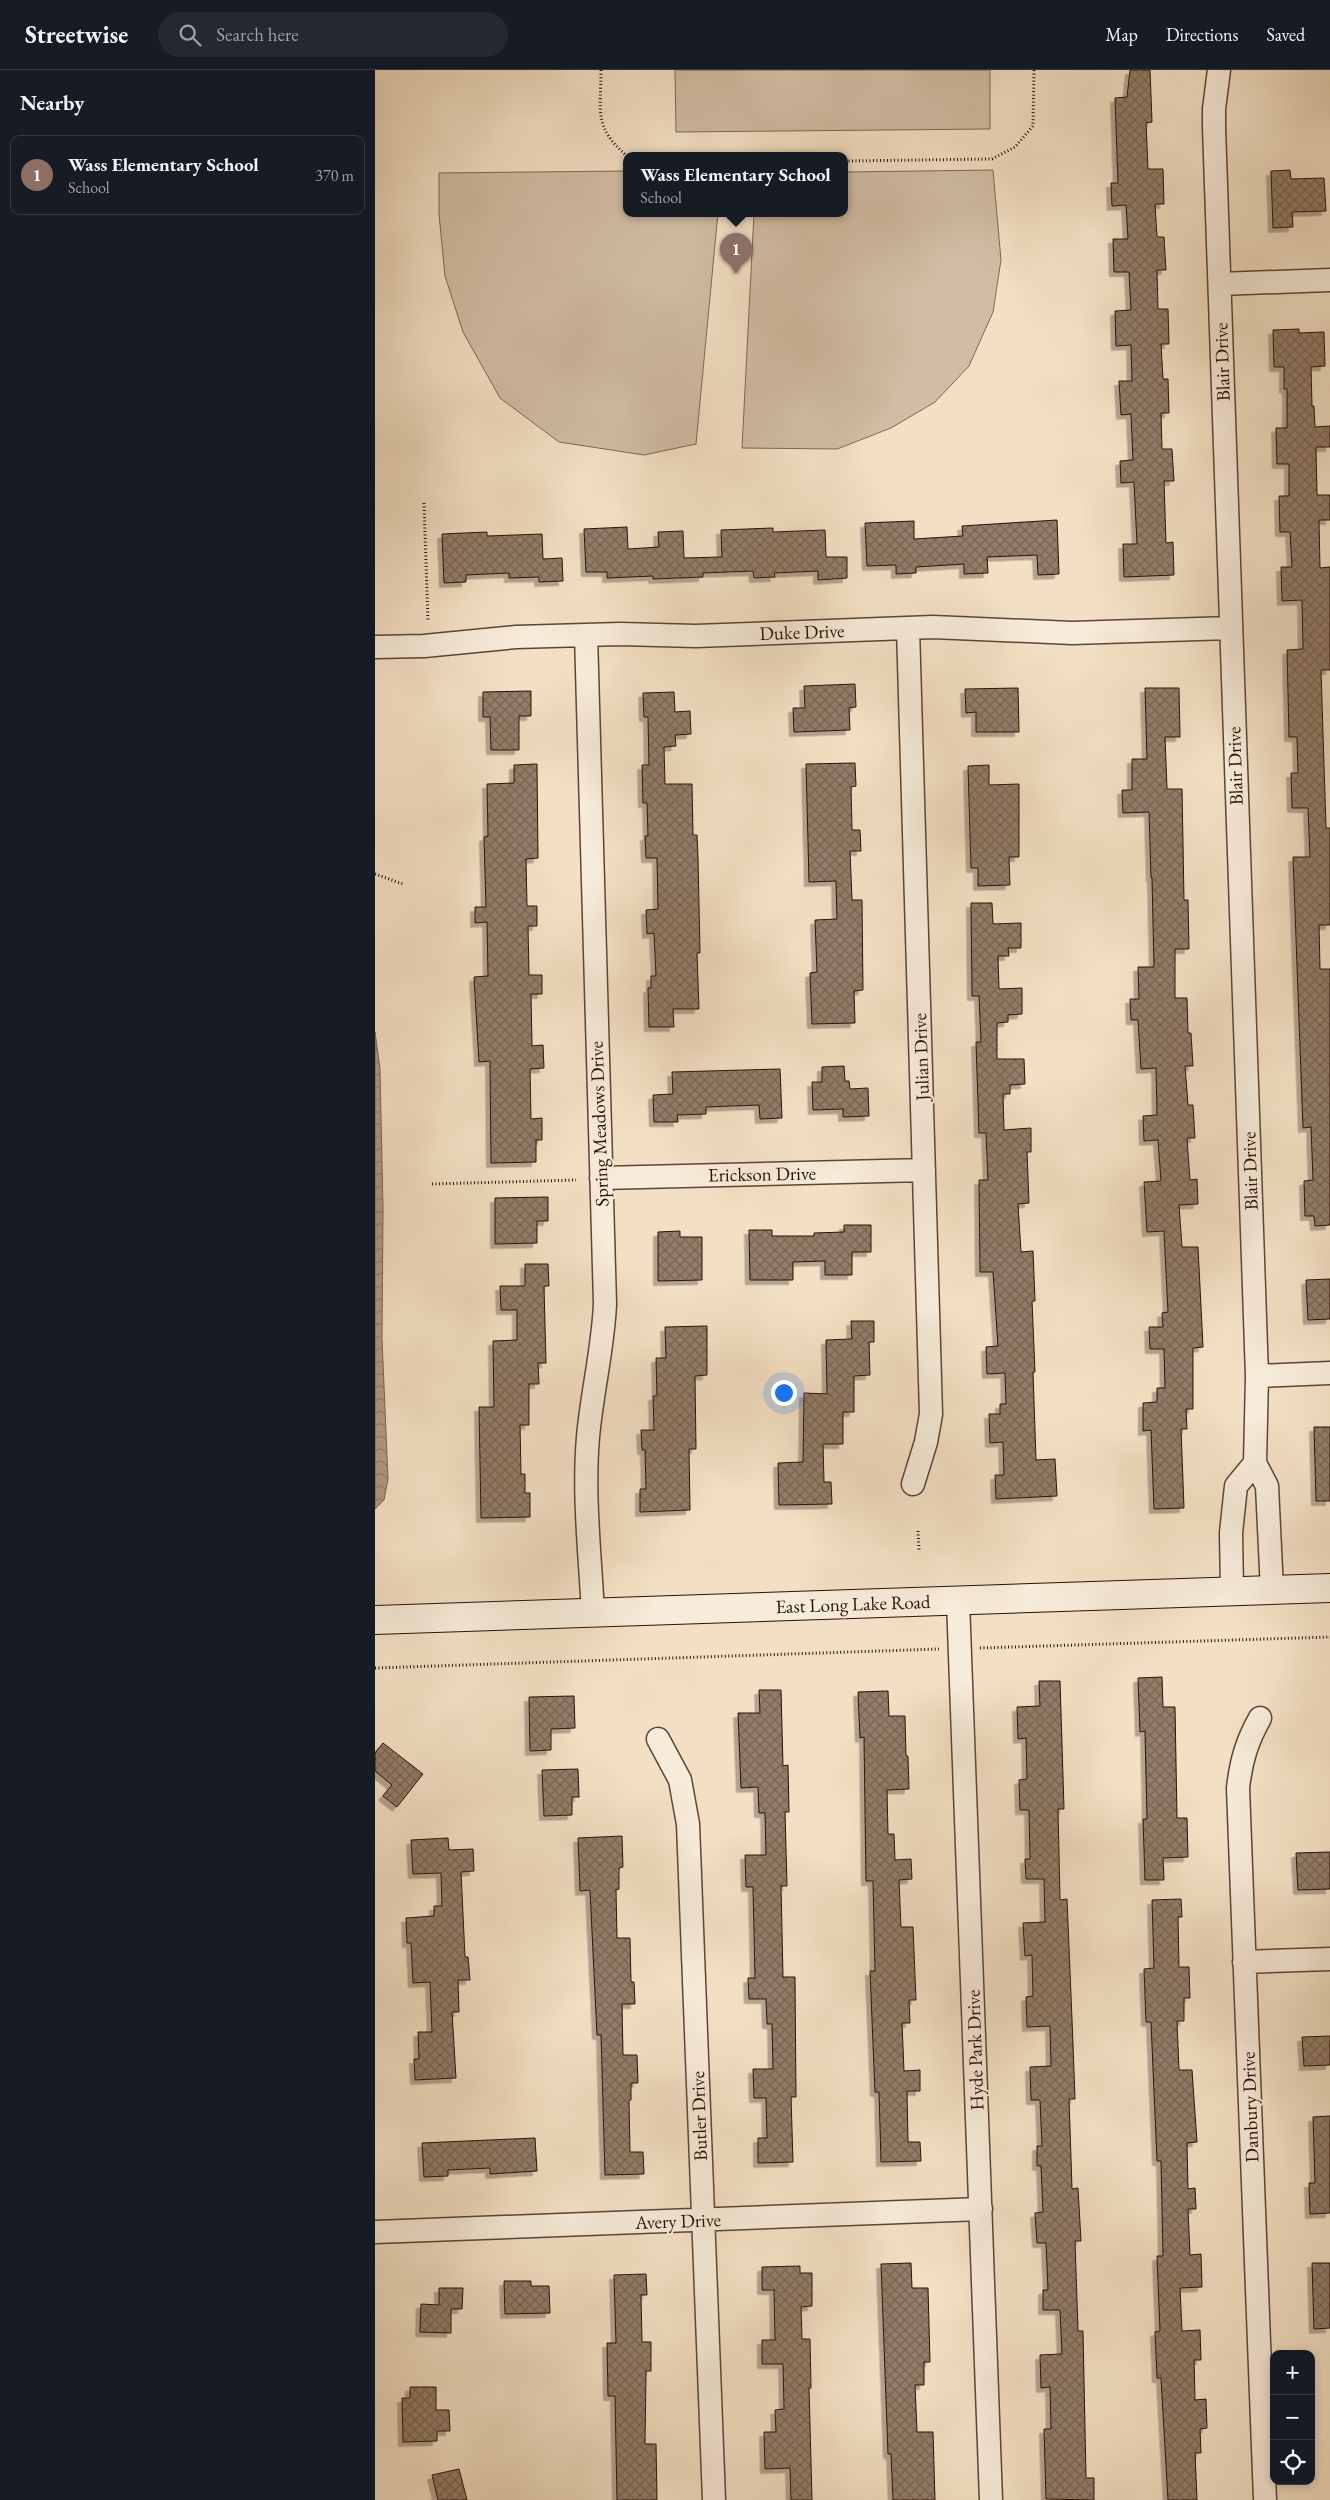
<!DOCTYPE html>
<meta charset="utf-8">
<style>
body{margin:0;font-family:"EB Garamond",serif;background:#242831;color:#f1f3f6}
.controls{position:absolute;right:15px;bottom:15px;display:grid;overflow:hidden;border-radius:10px;box-shadow:0 2px 8px #0003}
.controls button{width:45px;height:45px;display:grid;place-items:center;padding:0;border:0;border-bottom:1px solid #363941;background:#171b24;color:#f1f3f6;font:25px sans-serif}
.you{position:absolute;left:408px;top:1322px;width:18px;height:18px;margin:-12px;border:4px solid #fff;border-radius:50%;background:#1a73e8;box-shadow:0 0 0 8px #1a73e833}
.badge{display:grid;place-items:center;width:32px;height:32px;border-radius:50%;background:#7c3aed;color:#fff;font-size:16px;font-weight:700}
.pin{position:absolute;translate:-50% -41px;filter:drop-shadow(0 1px 2px #0008)}
.pin::after{content:'';position:absolute;top:26px;width:18px;height:15px;background:inherit;clip-path:polygon(0 0,100% 0,50% 100%)}
.popup{position:absolute;left:248px;top:82px;width:225px;height:65px;box-sizing:border-box;display:grid;place-content:center;border-radius:10px;background:#171b24;filter:drop-shadow(0 1px 4px #0005);font-size:16px;white-space:nowrap;color:#9ea1a6}
.popup b{font-size:19px;color:#f1f3f6}
.popup::after{content:'';position:absolute;left:50%;top:100%;margin-left:-10px;border:10px solid transparent;border-top-color:#171b24}
.list{margin:0;padding:0;list-style:none}
h2{display:flex;justify-content:space-between;align-items:center;height:65px;margin:0;padding:0 20px;font-size:21px}
h2 small{font-size:16px;font-weight:400;color:#9ea1a6}
.list li{display:grid;grid-template-columns:32px 1fr auto;gap:15px;align-items:center;box-sizing:border-box;height:80px;margin:0 10px 10px;padding:0 10px;border:1px solid #363941;border-radius:10px}
.list b{display:block;font-size:19px;white-space:nowrap}
.list p{margin:0;font-size:16px;white-space:nowrap;color:#9ea1a6}
.list em{font-size:16px;font-style:normal;color:#9ea1a6}
.icon{flex:none;width:28px;height:28px;fill:none;stroke:currentColor;stroke-width:2;stroke-linecap:round;stroke-linejoin:round}
.map{position:relative;flex:none;width:955px;height:2430px;overflow:hidden}
header{display:flex;align-items:center;gap:30px;box-sizing:border-box;height:70px;padding:0 25px;background:#171b24;border-bottom:1px solid #363941}
header strong{font-size:24px}
nav{display:flex;gap:28px;margin-inline-start:auto;font-size:18px}
.search{width:350px;height:45px;background:#242831;display:flex;align-items:center;gap:12px;box-sizing:border-box;padding:0 18px;border-radius:28px;color:#9ea1a6;font-size:19px}
main{display:flex}
aside{flex:1;background:#171b24}
.map>svg:first-child{display:block}
</style>
<header>
<strong>Streetwise</strong>
<div class="search"><svg class="icon" aria-label="search" viewBox="0 0 24 24"><circle cx="10" cy="10" r="6"/><path d="M15 15l6 6"/></svg>Search here</div>
<nav><a>Map</a><a>Directions</a><a>Saved</a></nav>
</header>
<main>
<aside>
<h2>Nearby<small></small></h2>
<ul class="list">
<li><span class="badge" style="background:#8d6e63">1</span><div><b>Wass Elementary School</b><p>School</p></div><em>370 m</em></li>
</ul>
</aside>
<div class="map">
<svg width="955" height="2430" viewBox="0 0 955 2430">
<defs>
<pattern id="water-waves" width="16" height="10" patternUnits="userSpaceOnUse" patternTransform="scale(1.25)"><rect width="16" height="10" fill="#af9a84"/><path d="M0 5q4-4 8 0t8 0" fill="none" stroke="#8f7c6a"/></pattern>
<pattern id="building-cross-hatch" width="8" height="8" patternUnits="userSpaceOnUse" patternTransform="scale(1.25)"><rect width="8" height="8" fill="#937d69"/><path d="M0 0l8 8M0 8l8-8" fill="none" stroke="#786554"/></pattern>
<filter id="shadow"><feDropShadow dx="-4.5" dy="4.5" stdDeviation="0" flood-color="#0004"/></filter>
</defs>
<rect width="100%" height="100%" fill="#f3e0c4"/>
<filter id="stains"><feTurbulence type="fractalNoise" baseFrequency=".004" numOctaves="4"/><feColorMatrix values="0 0 0 0 .2 0 0 0 0 .09 0 0 0 0 .02 0 0 0 .5 -.17"/></filter>
<radialGradient id="worn" r=".72"><stop offset=".6" stop-color="#630" stop-opacity="0"/><stop offset="1" stop-color="#630" stop-opacity=".3"/></radialGradient>
<path fill="#d1bda4" stroke="#7e6756" d="M300 0H615V59L301 62Z
M618 100 626 190 618 242 594 296 560 332 516 358 462 379 367 378 379 143H470V102Z
M252 101V143H343L321 374 269 385 184 372 125 328 88 262 70 206 64 144V103Z"/>
<path fill="url(#water-waves)" stroke="#7a6352" d="M0 962 5 999 8 1139 7 1269 13 1409 9 1430 0 1439Z"/>
<path fill="url(#building-cross-hatch)" stroke="#2a1107" filter="url(#shadow)" d="M755 0H775L777 52 771 53 773 99H788L789 134H780L782 167H789L791 200H782L783 239H793L794 274H786L788 309H793L794 343H786L787 379H797L799 411H789L791 473 798 472 799 505 749 507 748 474H762L759 412 746 413 745 391 758 390 756 344 746 345 744 311H757L756 275 741 276 740 241 756 240 754 202H739L738 169H753L751 135 737 136 736 113H743L740 28 752 27Z
M915 100 916 109 949 108 951 141 917 142 918 157 898 158 896 101Z
M924 259V263L949 262 950 296 936 297 937 336H939L940 357 955 356V377H941L942 425H955V450H944L945 498 955 497V600H946L951 758H955V855H944L945 899H955V1155L940 1156 939 1146H930L929 1111 938 1110 936 1057 928 1058 918 787H935L933 738H917L916 703H923L922 667H914L912 580 928 579 927 530 907 531 906 497H917L915 462H905L904 426H914V394H902L901 358H912V319H909V297H899L898 260Z
M682 450 684 504 663 505 662 485 612 487 613 503 589 504V494L541 497V503L521 504V495L492 496 490 453 539 451V469L588 466 587 456Z
M252 457 253 479 284 477 283 462 308 461 309 488 347 487 346 460 398 458V462L450 460 451 487H472V508L443 510V501L399 503 400 507 379 508 378 501 328 503V507L278 509V506L232 508V502H211L209 459Z
M112 462V466L167 464 168 489 187 488 188 511 164 512V507L134 508V503L91 505V512L69 513 67 464Z
M480 614 481 637 474 638 475 660 419 662 418 638H430L429 616Z
M643 618 644 662H601V642L591 643 590 619Z
M770 618H804L805 667H790L792 719H807L809 830H813L814 879H800V928H812L813 963H816L818 996H810L813 1035H818L820 1068H812L815 1110 822 1109 823 1134 804 1135 807 1177H823L828 1277 818 1278V1339H811L812 1359H806L809 1438 779 1439 776 1360 768 1361V1333L782 1332V1318H790L789 1279H775L774 1257H788L787 1243 793 1242 789 1161 772 1162 769 1112 786 1111 783 1070 769 1071 768 1046 782 1045 781 998 766 999 763 950H756L755 929H764L763 897H779L777 808H776L774 742 748 743 747 720H757V689H772Z
M156 621V646H144V680H116L115 647H108V622Z
M299 622 300 642 315 641 316 664 300 665 301 676 289 677 290 714H317L318 765H322L323 787 325 883H322L324 939H298L299 957H274L273 918H276V906H281L279 863 272 864 271 840 283 839 282 788H271L270 766H273L272 733H268L267 695H274L273 647H269L268 623Z
M480 693 481 716 476 717 477 760H485L486 781H475L477 830H487L488 920 479 921 480 953 437 954 435 903 442 902 440 850 462 849 461 811 434 812 431 694Z
M162 694 163 788 151 789 152 836H162V856H153L154 905H167V924H156L157 976 168 975 169 998 155 999 156 1049 167 1048V1070H161V1092L116 1093 115 991 104 992 99 907 113 906 112 852 100 853V837H111L109 767 113 766 112 714 139 713V695Z
M614 695V715L644 714V787H634L635 815 603 816V798H596L593 696Z
M596 833H617L618 854 646 853V878H633L634 886H623L624 919 647 918V944L633 945V952L622 953V989H649L650 1014 635 1015V1024H628L629 1060 656 1058V1082H652L654 1133 643 1134 646 1182 658 1181 660 1231H657L660 1302H658L661 1390 680 1389 682 1426 621 1429 620 1405H629L628 1372 615 1373 614 1344H625V1334H631L630 1303 612 1304 611 1277 623 1276 618 1202H605L604 1110H613L611 1063H604L601 972H606L604 926H597Z
M469 996 470 1011H474L475 1019 493 1018 494 1046 468 1047V1039L438 1040 437 1012H447V997Z
M405 999 407 1048 385 1049 384 1035 331 1037V1044L302 1045 303 1052H279L278 1025 298 1024 297 1002Z
M173 1127V1151H162V1173L120 1174V1128Z
M469 1155H496V1182H477V1205H450V1191L418 1192V1210H375L374 1160H397V1166H439V1163L469 1162Z
M305 1161V1167H327V1210L283 1211V1162Z
M150 1194H173L174 1216H169L171 1293H163L164 1314H154V1355H145L146 1404H150V1423H155V1447L106 1448 104 1337H119L118 1271 142 1270V1240H126L125 1216H150Z
M955 1209V1249L933 1250 931 1210Z
M476 1251H499V1272H494L495 1305 479 1306V1342H468V1374H448L449 1412H456L457 1434 404 1435 403 1393 428 1392 429 1323 452 1324 451 1270 477 1269Z
M332 1256V1305L320 1306 321 1379H314L315 1440 265 1442V1419H271L270 1380H267L266 1360H279L278 1326H282L281 1288H291L290 1257Z
M939 1357H955V1431H941Z
M787 1607 788 1637H800L802 1748H812L813 1787 788 1788 789 1810H770L768 1749H772L770 1661 765 1662 763 1608Z
M664 1611H685L689 1739H683L685 1830 692 1829 698 1974 700 2029H694L697 2119 703 2118 706 2171H700L703 2261H708L711 2408H719V2430L671 2429 669 2359H676L675 2317 666 2318 665 2285 687 2284 685 2240H668V2220H673L671 2173H662L660 2143 668 2142 666 2096H662V2076H667L665 2030H656L655 1997 676 1996 675 1956 652 1957 651 1927 658 1926 657 1885 650 1886 648 1853 670 1852 669 1809H651L650 1789H655L654 1740H645L644 1710 652 1709 651 1668 643 1669 642 1637 665 1636Z
M384 1620H406L408 1696 413 1695 414 1742H410L412 1816H406L408 1907H420L421 2027H416L418 2092 383 2093V2068H392L391 2028H379L378 1999H398L397 1954H392L391 1929H374L373 1908H380L378 1817H371L370 1785H391L390 1743H384L383 1717 366 1718 363 1643H385Z
M513 1621 514 1646H530L531 1686H533L534 1719 512 1720 513 1764H519L520 1790 536 1789 537 1809 524 1810 526 1857H538L541 1930H534L535 1953H527L529 2001 545 2000V2021H532L533 2072H545L546 2091 506 2092 504 2022H500L495 1901H500L498 1811H491L489 1667 485 1668 483 1622Z
M199 1626 200 1658 176 1659V1680L155 1681 154 1627Z
M8 1673 48 1704 22 1737 8 1726 17 1715 0 1701V1683Z
M203 1699 204 1727H197V1745L169 1746 167 1700Z
M247 1766 248 1797 244 1798V1819L241 1820 242 1868H255L256 1912H259L260 1934H247L248 1985H262L263 2013H256V2030H254L255 2082H268L269 2104 230 2105 226 1965H222L215 1820 205 1821 203 1768Z
M73 1768 74 1780 98 1779 99 1801 86 1802 90 1887H93L95 1910H83L84 1942H77L81 2008 40 2010 39 1989H44L43 1962H57L55 1912 38 1913 36 1873H32L31 1848 59 1846V1836H67L66 1803 38 1804 36 1770Z
M955 1782V1819L923 1820 921 1783Z
M806 1829 807 1847H803L804 1897H814L815 1928H809V1951H802L804 2000H817L822 2072 812 2073 813 2119 820 2118 821 2139H813L815 2185 826 2184 827 2217 805 2218 807 2261 825 2260 826 2290H819L820 2330 831 2329 832 2358 825 2359 826 2383H820L822 2430H793L786 2308H782L780 2262 785 2261 782 2186H788L786 2091H782L776 1952H771L769 1899 779 1898 777 1830Z
M955 1966V1995L929 1996 927 1967Z
M955 2046V2143L935 2144 934 2113H940L938 2047Z
M160 2068 162 2101 115 2104V2098L73 2100V2106L49 2107 47 2073Z
M536 2193 537 2218H553L555 2292H549V2315H540L542 2362H558L560 2430H518L516 2384H513L506 2194Z
M937 2193H955V2258L939 2259Z
M425 2196V2203H437V2236L426 2237 427 2269H435L436 2318H434L437 2430H416L415 2398 390 2399 389 2362H401L400 2340 409 2339 408 2294H387V2270H400L399 2220H387V2197Z
M271 2204 272 2225H266L267 2272H276V2301H271L270 2374H281L282 2430H242L240 2326H233L232 2273H241L239 2205Z
M129 2211H156V2216H174L175 2243 130 2244Z
M64 2218H88L87 2239H76V2263L45 2262 46 2234 64 2235Z
M35 2317H61V2340H74L75 2361H62V2371L28 2372 27 2328H35Z
M84 2399 92 2430H63L57 2405Z"/>
<g fill="none" stroke-linecap="round" stroke-linejoin="round">
<defs>
<path id="minor" d="M844 0 839 39V57L882 1306 880 1393
M845 214 955 210
M533 558 556 1344 551 1372 538 1414
M211 565 230 1234C228 1279 217 1322 213 1367 208 1424 215 1485 218 1543
M0 577 49 576 141 567 245 564 321 566 558 557 697 563 855 558
M226 1108 549 1100
M882 1306 955 1303
M857 1521 856 1463 861 1416 880 1393 892 1416 897 1520
M583 1531 616 2430
M885 1648C872 1671 866 1691 863 1718L890 2430
M283 1669 305 1710 313 1754 339 2430
M869 1892 955 1889
M0 2162 606 2139"/>
<path id="secondary" d="M0 1550 955 1518"/>
</defs>
<use href="#minor" stroke="#5c4536" stroke-width="25"/>
<use href="#secondary" stroke="#2a1107" stroke-width="30"/>
<path stroke="#2a1107" stroke-width="3" stroke-dasharray="1 2.5" stroke-linecap="butt" d="M226 0C226 41 218 57 252 86
M470 91 617 89 640 77 658 56 659 0
M49 433 53 551
M0 804 28 814
M57 1114 201 1110
M543 1461 544 1480
M605 1578 955 1567
M0 1598 564 1579"/>
<use href="#minor" stroke="#f7ebd9" stroke-width="22"/>
<use href="#secondary" stroke="#f7ebd9" stroke-width="28"/>
</g>
<g text-anchor="middle" dominant-baseline="central" stroke-width="4" stroke-linejoin="round" paint-order="stroke">
<g font-size="19" fill="#2a1107" stroke="#f7ebd9">
<text transform="translate(847 292) rotate(-92)">Blair Drive</text>
<text transform="translate(427 562) rotate(-2)">Duke Drive</text>
<text transform="translate(860 696) rotate(-92)">Blair Drive</text>
<text transform="translate(546 987) rotate(-92)">Julian Drive</text>
<text transform="translate(224 1054) rotate(-92)">Spring Meadows Drive</text>
<text transform="translate(875 1101) rotate(-92)">Blair Drive</text>
<text transform="translate(387 1104) rotate(-1)">Erickson Drive</text>
<text transform="translate(478 1534) rotate(-2)">East Long Lake Road</text>
<text transform="translate(600 1980) rotate(-92)">Hyde Park Drive</text>
<text transform="translate(875 2037) rotate(-92)">Danbury Drive</text>
<text transform="translate(324 2046) rotate(-92)">Butler Drive</text>
<text transform="translate(303 2151) rotate(-2)">Avery Drive</text>
</g>
</g>
<rect width="100%" height="100%" filter="url(#stains)"/>
<rect width="100%" height="100%" fill="url(#worn)"/>
</svg>
<div class="controls">
<button>+</button>
<button>−</button>
<button><svg class="icon" aria-label="locate" viewBox="0 0 24 24"><circle cx="12" cy="12" r="6"/><path d="M12 2v4M12 18v4M2 12h4M18 12h4"/></svg></button>
</div>
<div class="you"></div>
<div class="pin badge" style="left:361px;top:204px;background:#8d6e63">1</div>
<div class="popup"><b>Wass Elementary School</b>School</div>
</div>
</main>
